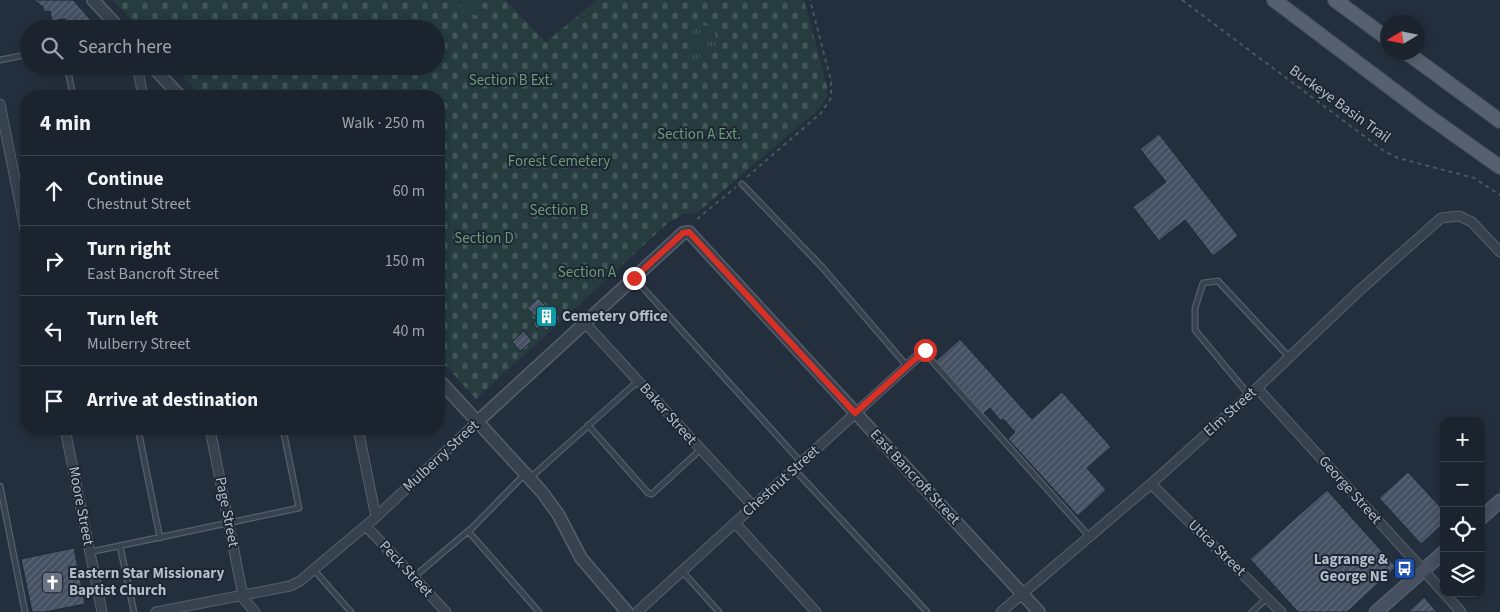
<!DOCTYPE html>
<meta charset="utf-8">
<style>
body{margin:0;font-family:"Source Sans 3",sans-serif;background:#242b36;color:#f1f3f6}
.controls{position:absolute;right:15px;bottom:15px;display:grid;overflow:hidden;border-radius:10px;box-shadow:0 2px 12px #0003}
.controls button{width:45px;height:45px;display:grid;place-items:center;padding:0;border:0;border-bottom:1px solid #39404a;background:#1b232e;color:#f1f3f6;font:25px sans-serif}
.compass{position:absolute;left:1380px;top:15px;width:45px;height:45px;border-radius:50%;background:#1b232e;box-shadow:0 2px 12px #0003;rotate:260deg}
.stop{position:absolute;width:15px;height:15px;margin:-11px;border:4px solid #d93025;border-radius:50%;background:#fff}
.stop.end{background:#d93025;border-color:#fff;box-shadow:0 1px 5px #0008}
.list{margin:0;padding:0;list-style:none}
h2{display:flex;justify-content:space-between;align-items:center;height:65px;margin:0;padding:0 20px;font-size:21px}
h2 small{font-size:16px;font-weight:400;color:#a0a4aa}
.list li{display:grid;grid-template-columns:32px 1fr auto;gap:15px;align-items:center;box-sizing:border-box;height:70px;padding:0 20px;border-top:1px solid #39404a}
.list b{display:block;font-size:19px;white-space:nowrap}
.list p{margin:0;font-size:16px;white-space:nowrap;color:#a0a4aa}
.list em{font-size:16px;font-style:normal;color:#a0a4aa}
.icon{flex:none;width:28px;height:28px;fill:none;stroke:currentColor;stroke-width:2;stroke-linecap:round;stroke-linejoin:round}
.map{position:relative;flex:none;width:1500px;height:612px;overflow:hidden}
.search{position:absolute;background:#1b232e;box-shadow:0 2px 12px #0003;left:20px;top:20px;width:425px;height:55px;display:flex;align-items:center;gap:12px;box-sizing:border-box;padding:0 18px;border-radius:28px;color:#a0a4aa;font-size:19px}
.panel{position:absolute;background:#1b232e;box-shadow:0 2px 12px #0003;left:20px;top:90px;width:425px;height:345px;border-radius:20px}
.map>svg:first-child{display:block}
</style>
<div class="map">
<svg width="1500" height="612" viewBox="0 0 1500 612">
<defs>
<pattern id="cemetery-stones" width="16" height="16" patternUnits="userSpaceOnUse" patternTransform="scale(1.25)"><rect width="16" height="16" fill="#263c3f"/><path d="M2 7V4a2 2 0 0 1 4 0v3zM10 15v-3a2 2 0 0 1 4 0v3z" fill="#435659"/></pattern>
<pattern id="park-tufts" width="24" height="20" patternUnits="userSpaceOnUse" patternTransform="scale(1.25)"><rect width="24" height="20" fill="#263c3f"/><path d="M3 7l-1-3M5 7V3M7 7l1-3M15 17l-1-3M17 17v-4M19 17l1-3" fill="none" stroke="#435659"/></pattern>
<pattern id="building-hatch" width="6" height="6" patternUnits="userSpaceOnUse" patternTransform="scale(1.25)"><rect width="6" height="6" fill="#455162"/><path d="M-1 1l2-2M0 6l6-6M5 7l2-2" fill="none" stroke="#5d6877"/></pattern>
</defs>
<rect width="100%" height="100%" fill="#242f3e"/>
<path fill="url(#cemetery-stones)" d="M113 0H505L546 42 597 0H804L827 86V97L820 108 698 212 685 214 669 222 476 399 439 358V96H201L174 66H436V29H140Z"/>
<path fill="url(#park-tufts)" d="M449 0H478L489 14 484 18 469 13Z
M700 24 712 27 718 41 713 50 695 59C684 52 688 29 700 24Z"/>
<path fill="url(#building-hatch)" stroke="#1f2835" d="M34 0H73L99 29H75L65 19 52 21 50 11 44 12 43 7Z
M1159 134 1238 236 1213 256 1185 220 1159 241 1133 207 1166 182 1140 149Z
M538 298 553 313 555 312 560 318 546 331 541 325 537 329 533 324 538 319 527 308Z
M524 331 532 341 520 351 512 342Z
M960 339 1032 419 1062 392 1111 447 1087 468 1106 490 1078 516 1008 439 1015 432 1003 419 1001 421 990 408 983 414 936 361Z
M1408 472 1444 511V523L1421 544 1379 498Z
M1327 490 1396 567 1347 612H1298L1250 559Z
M74 548 85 604 45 612H32L21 559Z
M1424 597 1437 612H1408Z"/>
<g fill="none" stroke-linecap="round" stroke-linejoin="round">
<defs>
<path id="service" d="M0 60 29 54
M67 66 73 96
M742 184 822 267 907 366
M634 278 801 462
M924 352 1089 536
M1249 395 1195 330V308L1203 283 1218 281 1289 357
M588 425 648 493 652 494 701 449
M138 429 160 538
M794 469 927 612
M529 479 638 381
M0 486 25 612
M468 531 539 612
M120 546 134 612
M90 552 299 508 283 429
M314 570 351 612
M682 571 719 612
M414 577 473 527 524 475
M1252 612 1267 598"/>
<path id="minor" d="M137 66 143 96
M0 104 26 234
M584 322 753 506
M1257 388 1444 593
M65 429 102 612
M210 429 243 596
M358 429 376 517
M1151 484 1281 612
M735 523 816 612
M366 526 446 612
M1444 593 1461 612
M241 596 255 612
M156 612 290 586 300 581 376 517 477 422
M637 612 925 350
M1001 612 1151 484 1257 388 1360 290 1441 218 1459 216 1472 222 1500 252"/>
<path id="tertiary" d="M93 0 120 29
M152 66 180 96
M439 380 542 492 558 514 581 558 627 612
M477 422 683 233 689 232 1039 612"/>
<path id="secondary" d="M1481 518 1500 501
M1376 612 1444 552"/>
<path id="primary" d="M1274 0 1424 113 1500 167
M1335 0 1388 39
M1406 52 1500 121"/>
</defs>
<use href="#service" stroke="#565f6c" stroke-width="7"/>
<use href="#minor" stroke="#565f6c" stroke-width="11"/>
<use href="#tertiary" stroke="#565f6c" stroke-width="14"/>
<use href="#secondary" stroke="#565f6c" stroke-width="15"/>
<use href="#primary" stroke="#414a57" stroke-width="16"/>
<path stroke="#44595c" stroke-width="2" stroke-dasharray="4 4" stroke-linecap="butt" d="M1182 0 1384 151 1398 158 1474 178 1500 195
M747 177 821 113 831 98V81L810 0
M697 219 736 187"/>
<use href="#service" stroke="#38414e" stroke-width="4.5"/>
<use href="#minor" stroke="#38414e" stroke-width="9"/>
<use href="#tertiary" stroke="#38414e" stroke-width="11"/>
<use href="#secondary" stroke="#465061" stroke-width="12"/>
<use href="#primary" stroke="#56606e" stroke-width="14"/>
</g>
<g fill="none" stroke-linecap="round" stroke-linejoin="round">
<path stroke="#d93025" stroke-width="6" d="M634 278 683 233 689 232 855 413 925 350"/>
</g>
<defs>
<symbol id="building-square" viewBox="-11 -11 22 22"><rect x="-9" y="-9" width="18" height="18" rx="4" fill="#0f9aa8" stroke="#1d2633"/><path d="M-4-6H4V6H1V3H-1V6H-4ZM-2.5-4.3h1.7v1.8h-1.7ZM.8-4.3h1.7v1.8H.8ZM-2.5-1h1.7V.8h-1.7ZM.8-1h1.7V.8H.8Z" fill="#fff"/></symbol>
<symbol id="bus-square" viewBox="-11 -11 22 22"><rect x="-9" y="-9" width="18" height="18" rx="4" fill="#1a4fb4" stroke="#1d2633"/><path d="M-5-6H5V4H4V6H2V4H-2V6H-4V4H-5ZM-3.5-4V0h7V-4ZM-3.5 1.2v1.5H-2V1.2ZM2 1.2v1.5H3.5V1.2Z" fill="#fff"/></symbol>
<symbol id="church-square" viewBox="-11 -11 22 22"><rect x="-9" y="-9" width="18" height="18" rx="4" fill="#6b7280" stroke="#1d2633"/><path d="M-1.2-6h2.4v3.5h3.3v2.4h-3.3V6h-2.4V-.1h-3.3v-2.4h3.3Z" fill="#fff"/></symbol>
</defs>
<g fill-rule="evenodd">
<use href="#building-square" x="534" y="304" width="25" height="25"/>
<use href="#bus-square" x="1392" y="556" width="25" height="25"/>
<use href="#church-square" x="40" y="570" width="25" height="25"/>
</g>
<g text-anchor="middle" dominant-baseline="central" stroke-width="4" stroke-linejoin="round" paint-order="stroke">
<g font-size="15" fill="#6b9a76" stroke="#1d2633">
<text x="511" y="80">Section B Ext.</text>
<text x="699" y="134">Section A Ext.</text>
<text x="559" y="161">Forest Cemetery</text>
<text x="559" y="210">Section B</text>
<text x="484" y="238">Section D</text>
<text x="587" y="272">Section A</text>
</g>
<g font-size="15" fill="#b4bcc9" stroke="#1d2633">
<text transform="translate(1340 104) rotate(36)">Buckeye Basin Trail</text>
<text transform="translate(1230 412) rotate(-42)">Elm Street</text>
<text transform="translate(668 414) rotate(48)">Baker Street</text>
<text transform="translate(441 456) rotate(-43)">Mulberry Street</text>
<text transform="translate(915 477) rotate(47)">East Bancroft Street</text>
<text transform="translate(781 481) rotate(-42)">Chestnut Street</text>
<text transform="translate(1350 490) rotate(48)">George Street</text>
<text transform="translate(81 506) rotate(79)">Moore Street</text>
<text transform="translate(227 512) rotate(79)">Page Street</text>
<text transform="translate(1217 548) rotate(44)">Utica Street</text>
<text transform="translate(406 569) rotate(47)">Peck Street</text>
</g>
<g font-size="15" font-weight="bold" fill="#b4bcc9" stroke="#1d2633" text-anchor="start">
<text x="562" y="316">Cemetery Office</text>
<text x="1388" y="559" text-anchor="end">Lagrange &amp;<tspan x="1388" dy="17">George NE</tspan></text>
<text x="69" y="573">Eastern Star Missionary<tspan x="69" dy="17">Baptist Church</tspan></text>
</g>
</g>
</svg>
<div class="controls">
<button>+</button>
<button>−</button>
<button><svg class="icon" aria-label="locate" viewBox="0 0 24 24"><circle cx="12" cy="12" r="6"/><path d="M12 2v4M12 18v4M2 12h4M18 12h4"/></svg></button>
<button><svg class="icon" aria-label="layers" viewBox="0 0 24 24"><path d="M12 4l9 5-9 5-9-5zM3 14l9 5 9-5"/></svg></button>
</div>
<svg class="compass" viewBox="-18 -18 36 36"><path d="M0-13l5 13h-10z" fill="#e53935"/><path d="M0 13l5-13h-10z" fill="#a0a4aa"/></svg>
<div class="stop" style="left:925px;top:350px"></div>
<div class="stop end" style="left:634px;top:278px"></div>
<div class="search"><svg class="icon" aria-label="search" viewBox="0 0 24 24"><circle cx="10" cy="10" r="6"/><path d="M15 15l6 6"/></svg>Search here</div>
<section class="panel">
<h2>4 min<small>Walk · 250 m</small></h2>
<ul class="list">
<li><svg class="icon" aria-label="ahead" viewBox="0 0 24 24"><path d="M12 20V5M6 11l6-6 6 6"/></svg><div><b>Continue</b><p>Chestnut Street</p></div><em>60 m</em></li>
<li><svg class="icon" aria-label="right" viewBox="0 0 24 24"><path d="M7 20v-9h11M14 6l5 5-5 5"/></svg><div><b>Turn right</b><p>East Bancroft Street</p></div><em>150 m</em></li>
<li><svg class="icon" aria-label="left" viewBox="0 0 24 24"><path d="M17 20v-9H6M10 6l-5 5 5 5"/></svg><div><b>Turn left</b><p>Mulberry Street</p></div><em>40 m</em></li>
<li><svg class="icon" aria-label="arrive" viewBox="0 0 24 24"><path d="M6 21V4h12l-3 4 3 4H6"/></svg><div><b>Arrive at destination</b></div></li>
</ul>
</section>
</div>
